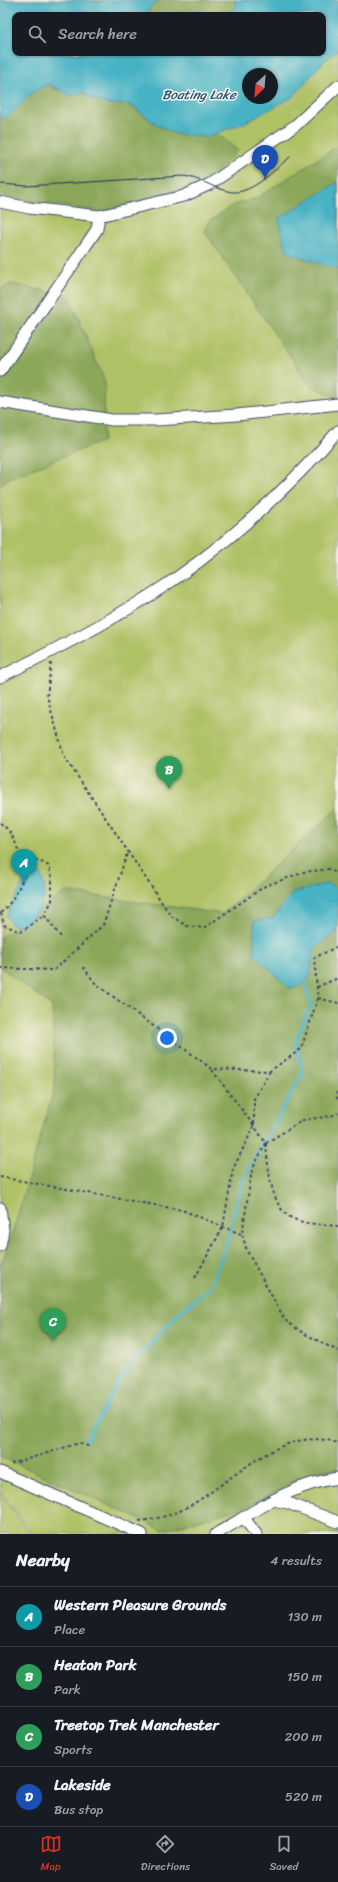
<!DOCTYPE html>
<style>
body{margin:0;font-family:Sriracha,sans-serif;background:#242831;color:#f1f3f6}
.compass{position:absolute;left:242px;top:68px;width:36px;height:36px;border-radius:50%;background:#171b24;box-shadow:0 1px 3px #0004;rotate:206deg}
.you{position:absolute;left:167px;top:1038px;width:14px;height:14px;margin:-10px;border:3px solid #fff;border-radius:50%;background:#1a73e8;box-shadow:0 0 0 6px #1a73e833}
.badge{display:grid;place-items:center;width:26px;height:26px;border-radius:50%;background:#d93025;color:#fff;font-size:13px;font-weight:700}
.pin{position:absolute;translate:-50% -33px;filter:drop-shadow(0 1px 2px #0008)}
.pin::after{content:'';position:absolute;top:21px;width:14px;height:12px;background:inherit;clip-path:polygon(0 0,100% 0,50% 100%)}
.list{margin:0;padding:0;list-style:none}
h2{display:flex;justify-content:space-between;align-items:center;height:52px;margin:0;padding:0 16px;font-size:17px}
h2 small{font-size:13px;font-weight:400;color:#9ea1a6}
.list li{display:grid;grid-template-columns:26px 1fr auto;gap:12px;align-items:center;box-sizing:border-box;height:60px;padding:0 16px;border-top:1px solid #363941}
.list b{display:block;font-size:15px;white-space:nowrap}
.list p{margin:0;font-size:13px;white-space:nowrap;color:#9ea1a6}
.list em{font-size:13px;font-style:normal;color:#9ea1a6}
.icon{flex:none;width:22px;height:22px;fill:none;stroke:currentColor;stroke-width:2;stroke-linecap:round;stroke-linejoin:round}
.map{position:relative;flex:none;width:338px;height:1534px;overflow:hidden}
.search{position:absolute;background:#171b24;box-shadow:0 1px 3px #0004;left:12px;right:12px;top:12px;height:44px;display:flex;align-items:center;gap:10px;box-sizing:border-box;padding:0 14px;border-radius:8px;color:#9ea1a6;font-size:15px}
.sheet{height:292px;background:#171b24}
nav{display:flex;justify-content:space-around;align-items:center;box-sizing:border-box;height:56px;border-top:1px solid #363941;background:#171b24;font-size:11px;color:#9ea1a6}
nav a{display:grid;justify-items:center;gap:2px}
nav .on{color:#d93025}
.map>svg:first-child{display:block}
</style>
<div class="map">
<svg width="338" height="1534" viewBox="0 0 338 1534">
<rect width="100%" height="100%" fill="#f7f3e8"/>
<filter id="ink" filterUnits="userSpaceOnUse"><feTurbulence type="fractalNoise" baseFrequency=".025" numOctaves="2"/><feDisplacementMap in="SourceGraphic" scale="8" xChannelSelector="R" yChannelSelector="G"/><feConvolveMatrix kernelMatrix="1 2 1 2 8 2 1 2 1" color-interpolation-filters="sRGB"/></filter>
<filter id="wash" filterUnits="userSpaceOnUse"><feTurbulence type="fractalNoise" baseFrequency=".012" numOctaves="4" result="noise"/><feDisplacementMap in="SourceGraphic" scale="16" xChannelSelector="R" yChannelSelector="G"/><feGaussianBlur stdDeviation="0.9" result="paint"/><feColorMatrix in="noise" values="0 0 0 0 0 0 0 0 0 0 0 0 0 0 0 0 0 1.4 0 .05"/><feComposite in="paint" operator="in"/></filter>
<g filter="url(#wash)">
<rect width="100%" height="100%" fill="#f3e4cb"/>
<path fill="#afc165" stroke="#657862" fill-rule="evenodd" d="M0 0H338V1534H32L0 1491ZM15 15H323V53H15ZM248 74H272V98H248Z
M0 1493 30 1534H0Z"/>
<path fill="#8ba75a" stroke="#536b5c" d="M160 0H235V6L231 15H147L151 6Z
M48 84 56 89 83 92 90 98 107 104 131 105 157 125 207 137 217 133 238 151 219 170 184 191 103 212 9 198 0 194V118L32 93Z
M338 146V398L310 385 205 232 210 221 233 205 255 199Z
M12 284 69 296 105 382 103 441 9 478 0 486V289Z
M338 808V1469L314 1471 249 1506 163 1530 0 1456V1268L12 1235 55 1086 52 1006 0 967V938L66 892 223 914Z"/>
<path fill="#47b2c4" stroke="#317091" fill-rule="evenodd" d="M0 0H91L97 2 109 0H160L151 6 147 15H15V53H323V15H231L235 6V0H338V50L323 62 293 97 244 123 207 137 176 134 157 125 131 105 107 104 90 98 83 92 73 96 48 84 32 93 8 117 0 119ZM248 74H272V98H248Z
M338 182V270L287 252 278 219Z
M29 872 41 874C42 879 45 885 45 889 46 904 33 918 23 926L12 925 6 916Z
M329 883 338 889V931L314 949 310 978 297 987 289 988 254 954V921L273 918 292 893Z"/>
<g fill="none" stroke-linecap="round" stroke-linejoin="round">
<path stroke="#47b2c4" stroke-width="3.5" d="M86 1440 124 1373 178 1314 210 1288 226 1245 243 1179 303 1073 295 1042 311 1004 305 982"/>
</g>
</g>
<g filter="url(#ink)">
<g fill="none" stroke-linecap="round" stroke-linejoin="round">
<defs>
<path id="minor" d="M0 202 29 208 99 216 184 196 210 184 296 125 338 86
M0 371 91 238 97 229 99 216
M0 402 112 420H156L237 415 338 404
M0 677C50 652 102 626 149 596 218 553 285 492 338 431
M0 1208 3 1230 0 1246
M0 1472 142 1534
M273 1500 288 1503 338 1522
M244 1518 256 1534
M216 1534C257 1510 289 1485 338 1478"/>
</defs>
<use href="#minor" stroke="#3b4a6e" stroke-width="13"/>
<path stroke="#3b4a6e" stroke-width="2" stroke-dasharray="3 3" stroke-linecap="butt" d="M51 663 47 696 64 756 171 916 187 926 204 928 265 886 304 872 329 869 338 874
M0 823C16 833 19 855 25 872
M1 913C15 900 24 878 30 860L39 861 49 866 52 880V901L44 915
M1 913 4 925 21 932 44 915 61 937
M83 967 96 984 212 1069 270 1071 301 1049 318 998 314 958 338 946
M0 968 54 970 103 925 128 851
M317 987 338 978
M318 998 338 1003
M212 1070 254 1126V1099L270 1071
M338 1091 336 1095 338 1101
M266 1143 252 1170 242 1234 247 1251 285 1320 303 1333 338 1351
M266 1144C268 1165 270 1208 292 1218 305 1225 323 1224 338 1226
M0 1177 182 1210 241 1234
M195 1278 223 1227 233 1169 254 1126 266 1143 303 1120 331 1116 338 1113
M11 1464 80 1443 90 1447
M139 1521C157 1519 175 1515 191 1505 235 1480 282 1424 338 1443"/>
<use href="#minor" stroke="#fff" stroke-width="11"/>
<path stroke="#1b2f5e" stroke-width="1" d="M0 184 27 186 183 176C200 178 211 187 227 191 249 198 274 170 290 157"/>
</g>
</g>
<g text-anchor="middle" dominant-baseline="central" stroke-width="3" stroke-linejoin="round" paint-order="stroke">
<g font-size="13" font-style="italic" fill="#28567d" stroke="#f7f3e8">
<text x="199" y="94">Boating Lake</text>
</g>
</g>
</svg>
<svg class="compass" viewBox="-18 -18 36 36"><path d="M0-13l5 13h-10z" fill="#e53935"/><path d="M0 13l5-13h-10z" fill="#9ea1a6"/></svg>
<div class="you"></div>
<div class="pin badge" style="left:24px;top:882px;background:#0f9aa8">A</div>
<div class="pin badge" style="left:169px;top:789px;background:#2e9e5b">B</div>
<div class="pin badge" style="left:53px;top:1341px;background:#2e9e5b">C</div>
<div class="pin badge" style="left:265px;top:178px;background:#1a4fb4">D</div>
<div class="search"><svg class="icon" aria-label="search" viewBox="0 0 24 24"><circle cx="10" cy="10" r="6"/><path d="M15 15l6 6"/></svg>Search here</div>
</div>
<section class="sheet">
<h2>Nearby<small>4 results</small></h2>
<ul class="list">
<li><span class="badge" style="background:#0f9aa8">A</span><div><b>Western Pleasure Grounds</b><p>Place</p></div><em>130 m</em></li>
<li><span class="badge" style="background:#2e9e5b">B</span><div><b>Heaton Park</b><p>Park</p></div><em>150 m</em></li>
<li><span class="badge" style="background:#2e9e5b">C</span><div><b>Treetop Trek Manchester</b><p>Sports</p></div><em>200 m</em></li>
<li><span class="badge" style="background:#1a4fb4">D</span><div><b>Lakeside</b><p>Bus stop</p></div><em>520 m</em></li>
</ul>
</section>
<nav>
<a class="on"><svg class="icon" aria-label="map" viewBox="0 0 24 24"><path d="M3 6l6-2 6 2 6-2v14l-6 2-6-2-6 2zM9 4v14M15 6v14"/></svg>Map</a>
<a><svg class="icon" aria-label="directions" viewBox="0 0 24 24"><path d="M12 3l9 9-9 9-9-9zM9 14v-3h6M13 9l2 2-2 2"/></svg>Directions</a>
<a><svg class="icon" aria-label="saved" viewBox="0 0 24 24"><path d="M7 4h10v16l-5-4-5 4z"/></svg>Saved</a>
</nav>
